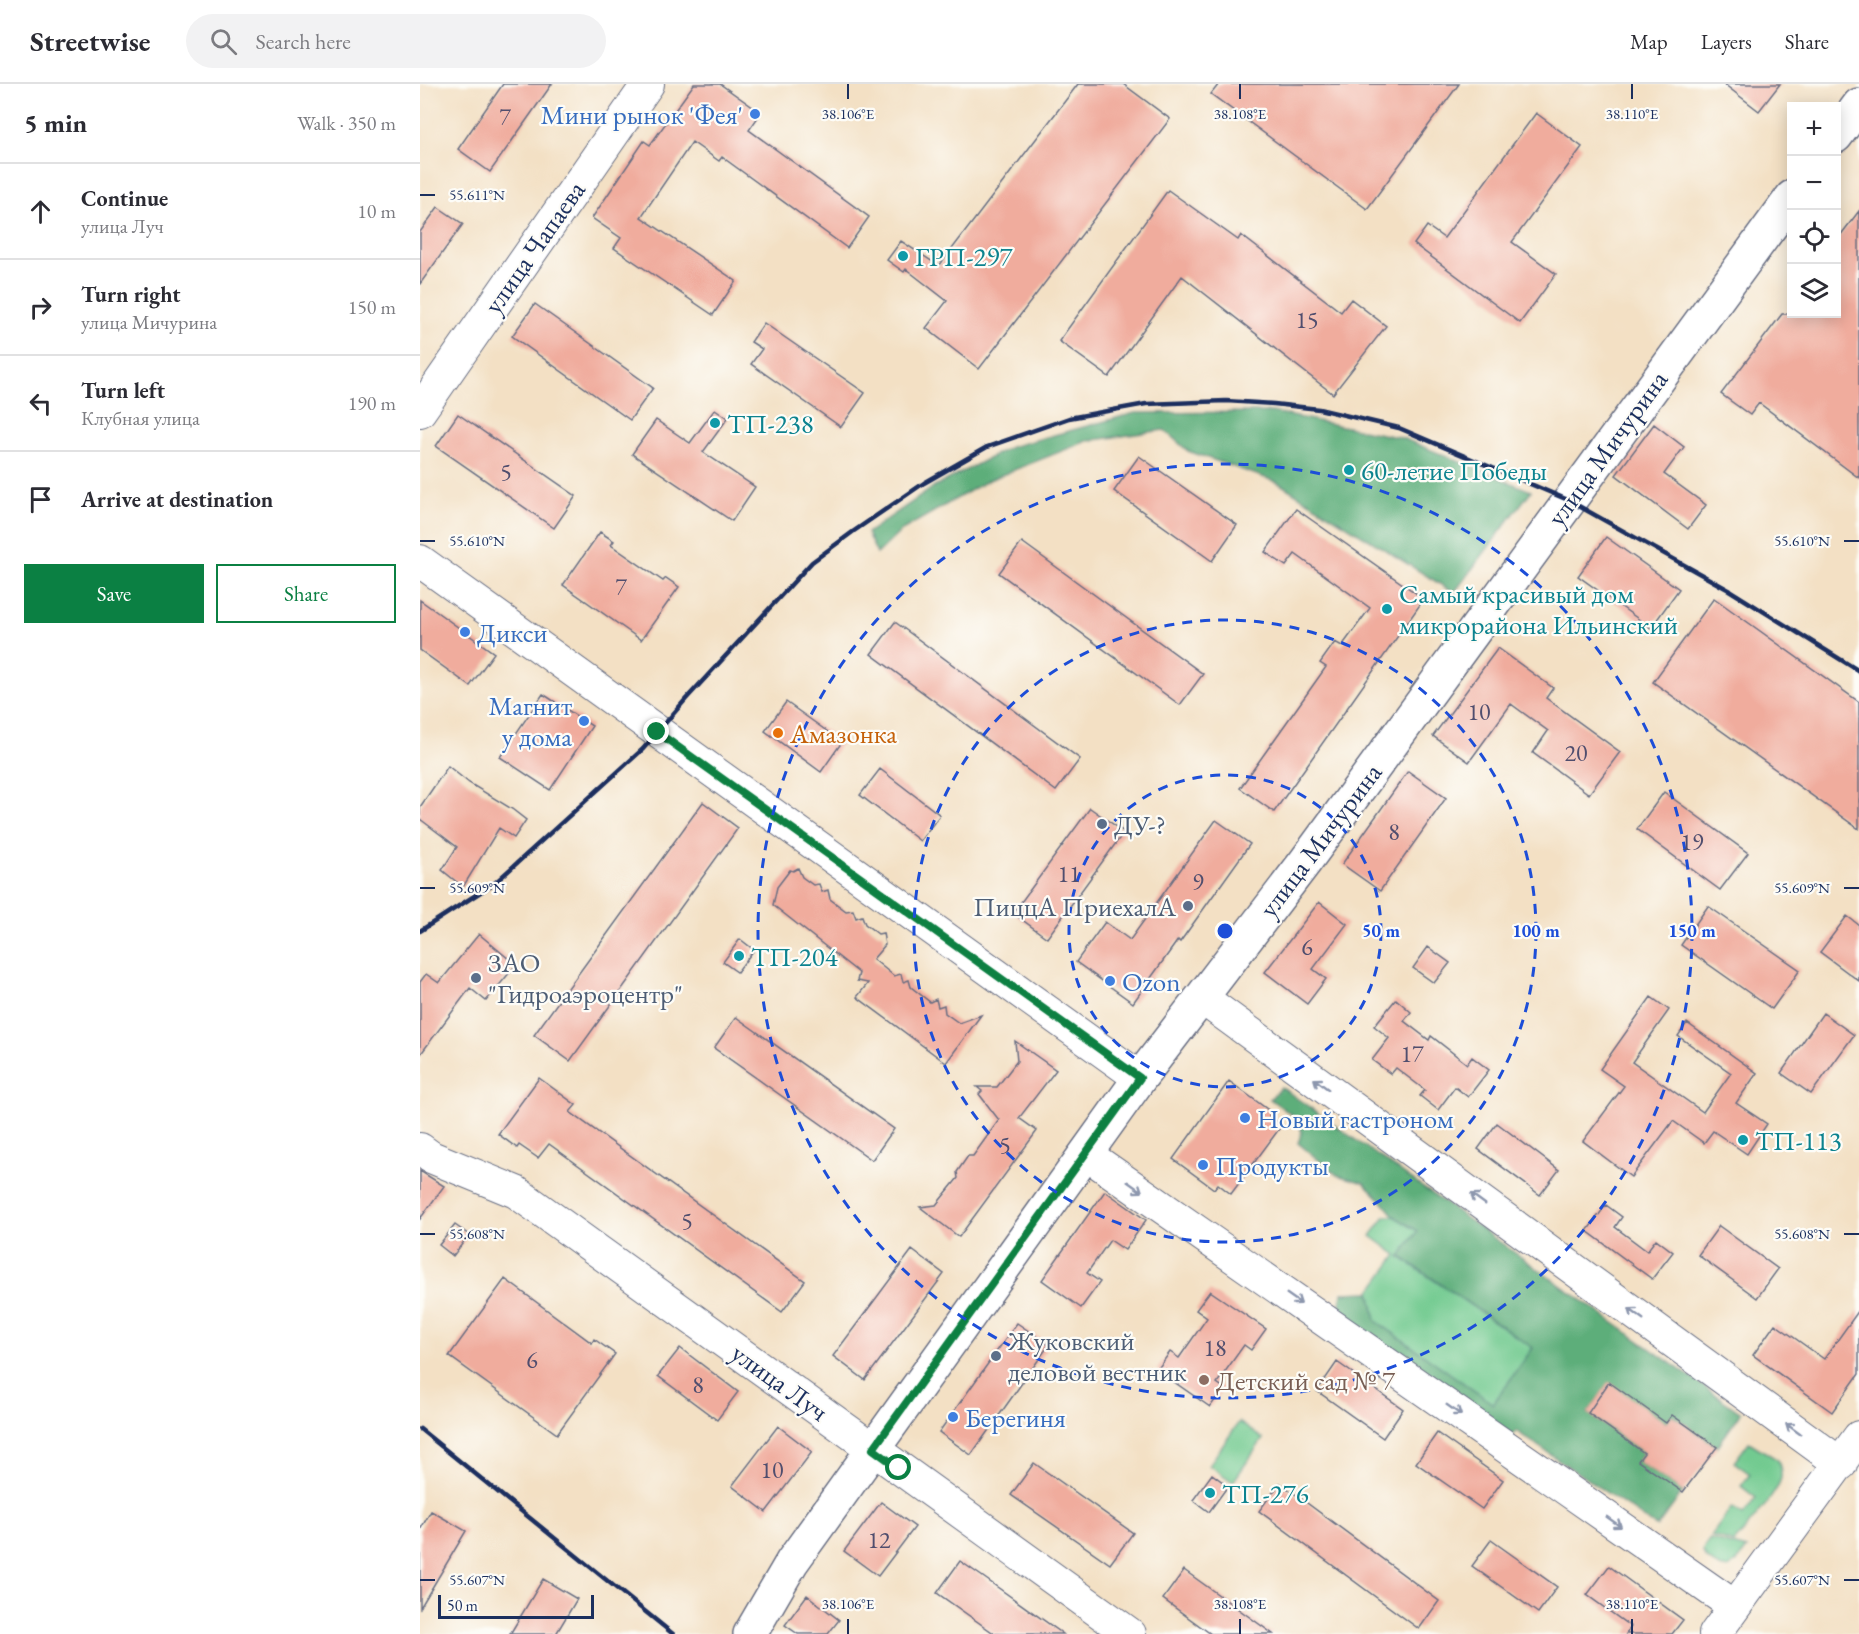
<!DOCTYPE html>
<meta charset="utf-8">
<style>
body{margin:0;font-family:"EB Garamond",serif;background:#f2f2f3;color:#2b2b33}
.controls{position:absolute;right:18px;top:18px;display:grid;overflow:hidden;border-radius:0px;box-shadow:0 3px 15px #0003}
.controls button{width:54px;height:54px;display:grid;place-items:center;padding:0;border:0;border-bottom:2px solid #e1e1e2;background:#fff;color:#2b2b33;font:30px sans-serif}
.scale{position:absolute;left:18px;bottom:15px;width:156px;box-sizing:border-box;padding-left:6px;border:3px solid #1b2f5e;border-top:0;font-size:16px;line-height:21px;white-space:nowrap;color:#1b2f5e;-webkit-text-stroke:4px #fdfcf7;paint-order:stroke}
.stop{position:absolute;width:18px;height:18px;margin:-14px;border:4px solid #0b8043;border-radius:50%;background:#fff}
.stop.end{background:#0b8043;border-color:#fff;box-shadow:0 2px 6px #0008}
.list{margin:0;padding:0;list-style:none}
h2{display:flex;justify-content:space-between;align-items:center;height:78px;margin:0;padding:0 24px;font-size:26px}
h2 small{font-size:20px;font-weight:400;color:#7c7c81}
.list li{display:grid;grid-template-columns:39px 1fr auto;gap:18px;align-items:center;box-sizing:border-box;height:96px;padding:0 24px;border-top:2px solid #e1e1e2}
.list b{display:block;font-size:22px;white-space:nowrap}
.list p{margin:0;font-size:20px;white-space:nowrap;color:#7c7c81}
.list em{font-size:20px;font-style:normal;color:#7c7c81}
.actions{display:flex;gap:12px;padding:18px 24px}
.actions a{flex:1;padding:14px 0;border:2px solid #0b8043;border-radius:0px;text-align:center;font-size:21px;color:#0b8043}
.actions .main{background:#0b8043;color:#fff}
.icon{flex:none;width:33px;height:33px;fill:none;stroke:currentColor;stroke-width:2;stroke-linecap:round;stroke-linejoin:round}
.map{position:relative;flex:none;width:1439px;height:1550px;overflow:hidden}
header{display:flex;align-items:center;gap:36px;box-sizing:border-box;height:84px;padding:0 30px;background:#fff;border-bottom:2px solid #e1e1e2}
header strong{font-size:28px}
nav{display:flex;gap:33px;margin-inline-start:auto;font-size:21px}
.search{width:420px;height:54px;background:#f2f2f3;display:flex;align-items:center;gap:15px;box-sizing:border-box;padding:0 21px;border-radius:33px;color:#7c7c81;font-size:22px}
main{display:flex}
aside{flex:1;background:#fff}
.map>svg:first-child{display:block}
</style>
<header>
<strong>Streetwise</strong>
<div class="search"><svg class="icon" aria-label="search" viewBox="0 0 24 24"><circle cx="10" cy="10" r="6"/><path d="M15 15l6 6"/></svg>Search here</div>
<nav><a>Map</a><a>Layers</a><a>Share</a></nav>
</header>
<main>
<aside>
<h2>5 min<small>Walk · 350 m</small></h2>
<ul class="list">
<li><svg class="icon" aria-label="ahead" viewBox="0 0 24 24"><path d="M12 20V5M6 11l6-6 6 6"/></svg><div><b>Continue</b><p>улица Луч</p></div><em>10 m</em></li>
<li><svg class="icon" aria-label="right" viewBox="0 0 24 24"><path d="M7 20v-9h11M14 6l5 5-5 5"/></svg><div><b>Turn right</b><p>улица Мичурина</p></div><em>150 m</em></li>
<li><svg class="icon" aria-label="left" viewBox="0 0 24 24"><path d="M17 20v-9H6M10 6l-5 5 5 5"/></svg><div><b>Turn left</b><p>Клубная улица</p></div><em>190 m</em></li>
<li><svg class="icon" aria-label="arrive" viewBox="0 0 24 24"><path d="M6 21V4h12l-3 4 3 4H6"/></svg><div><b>Arrive at destination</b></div></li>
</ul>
<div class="actions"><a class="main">Save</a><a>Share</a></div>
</aside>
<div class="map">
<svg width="1439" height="1550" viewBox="0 0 1439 1550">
<rect width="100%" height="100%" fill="#fdfcf7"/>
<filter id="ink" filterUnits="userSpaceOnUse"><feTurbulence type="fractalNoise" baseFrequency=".0167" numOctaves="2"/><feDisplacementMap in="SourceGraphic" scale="12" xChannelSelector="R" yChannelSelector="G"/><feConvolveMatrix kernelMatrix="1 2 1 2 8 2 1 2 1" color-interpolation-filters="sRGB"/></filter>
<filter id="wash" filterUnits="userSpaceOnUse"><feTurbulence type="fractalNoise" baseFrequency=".008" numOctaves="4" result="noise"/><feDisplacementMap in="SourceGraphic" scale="24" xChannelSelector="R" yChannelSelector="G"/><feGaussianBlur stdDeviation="1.35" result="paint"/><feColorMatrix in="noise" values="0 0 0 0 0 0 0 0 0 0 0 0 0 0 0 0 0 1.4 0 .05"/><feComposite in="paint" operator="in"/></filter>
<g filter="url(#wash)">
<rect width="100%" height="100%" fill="#f3e0c4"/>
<path fill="#72ca90" stroke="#467c77" stroke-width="1.5" d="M965 1132H974L998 1147 980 1173 1113 1264 1073 1320 956 1237 950 1208 977 1171 951 1152Z
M819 1338 843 1355 813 1398 789 1381Z
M1329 1358 1358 1376C1360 1382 1362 1388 1361 1394 1357 1411 1326 1444 1314 1459L1291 1452 1312 1423 1323 1431 1336 1414 1321 1402 1330 1390 1314 1378Z
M1290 1455 1327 1465C1322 1471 1317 1480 1310 1483 1303 1488 1285 1476 1283 1468 1283 1462 1287 1459 1290 1455Z"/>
<path fill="#5dae7a" stroke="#3c6e6c" stroke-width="1.5" d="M852 328 982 354 1111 407 1034 509 857 398 768 367 744 346 667 357 569 396 482 446 457 470 447 449 514 403 590 363 715 329Z
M861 1003 1321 1329 1297 1363 1252 1331 1246 1339 1189 1299 1168 1329 1224 1369 1218 1377 1263 1408 1237 1443 1096 1347 1084 1362 910 1239 919 1224 922 1209 950 1208 956 1237 1073 1320 1113 1264 980 1172 998 1147 974 1132 961 1116 944 1099 917 1091 878 1059 882 1048 876 1034 850 1015Z"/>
<g id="blocks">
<path fill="#f0ac9d" d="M83 0H132L70 88 38 65Z
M274 0H300L341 29 329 46 449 133 427 164 302 73 299 77 272 58 221 133 316 197 293 231 194 164 201 154 172 134 224 57 230 61Z
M658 0H703L750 35 559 285 506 244 527 217 486 185 484 188 467 176 481 157 519 182Z
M799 0H1039L947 125 791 10Z
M1304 0H1360L1339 27Z
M1116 29 1162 63 1092 158 1136 190 1100 239 994 160 1007 142 1024 154Z
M748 106 818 156 821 151 921 228 931 215 966 242 913 310 762 192 689 293 639 257Z
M18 123 43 140 0 200V148Z
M1439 127V394L1339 319 1330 331 1301 310 1362 230H1416V157Z
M115 220 233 304 210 336 92 252Z
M344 239 445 309 421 343 331 280 342 265 331 258Z
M295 325 308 334 283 368 335 403 312 437 212 370 236 336 270 359Z
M38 330 156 412 134 444 16 362Z
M1234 340 1264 363 1244 390 1286 421 1268 445 1196 391Z
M719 372 817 441 792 477 694 407Z
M876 425 1004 515 854 728 820 704 906 583 900 579 915 558 922 562 950 524 875 470 866 482 845 468Z
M180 448 194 457 191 461 243 497 246 494 259 503 221 556 143 501Z
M1186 453 1259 505 1231 544 1158 492Z
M602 458 783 590 760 621 579 489Z
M1294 514 1439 618V745L1233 598Z
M0 516 74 569 50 602 0 566Z
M475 538 660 675 636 707 451 570Z
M1078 564 1133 604 1126 614 1200 668 1169 710 1113 669 1128 647 1091 620 1049 678 1013 652Z
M123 610 172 642 130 706 80 673Z
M366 618 422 658 401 688 345 647Z
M28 682 49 699 92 725 106 736 94 754 79 744 43 803 22 786 37 763 0 735V723Z
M460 685 520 731 500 757 440 711Z
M988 687 1026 714 960 807 922 780Z
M1244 708 1328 769 1300 806 1217 745Z
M283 718 318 744 150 977 114 951Z
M670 724 704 748 627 854 593 829Z
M796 736 830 760 760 858 758 856 713 919 656 878 685 838 710 856Z
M378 784 382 793 393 801 399 800 402 808 408 806 410 815 426 827 433 826 436 834 442 832 445 840 458 850 463 849 465 861 453 875 474 892 481 890 483 898 489 896 491 903 510 918 516 915 518 923 524 921 525 929 539 939 561 931 526 979 437 913 448 899 437 897 439 889 353 821 357 803 370 786 373 787Z
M899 818 927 840 893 885 906 895 887 920 845 888Z
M1288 822 1380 886 1352 925 1261 861Z
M1427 832 1439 841V897L1400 868Z
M59 850 96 881 66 917 50 904 0 971V898L6 890 19 899Z
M320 855 334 866 317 888 303 878Z
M1008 863 1030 879 1014 899 993 884Z
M1231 913 1249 926 1212 978 1283 1028 1311 989 1258 952 1267 939 1337 989 1316 1019 1347 1040 1327 1070 1293 1047 1284 1059 1253 1037 1211 1093 1163 1057 1204 1002 1180 985Z
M976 915 991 928 984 937 1009 956 1011 952 1047 980 1052 973 1069 986 1048 1013 1035 1003 1018 1026 1000 1012 1005 1006 976 984 971 990 952 976 969 954 954 942Z
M1403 929 1434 951 1391 1010 1361 989Z
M316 933 474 1045 452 1076 294 964Z
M595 957 636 986 599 1034 617 1047 539 1153 500 1123 516 1121 538 1094 537 1088 548 1072H553L579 1036 559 1010 562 1007 557 1003H577L597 977Z
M119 994 156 1021 150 1028 385 1197 362 1228 129 1060 118 1074 99 1061 97 1064 78 1050Z
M809 997 851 1028 849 1032 862 1041 811 1110 798 1100 794 1105 753 1075Z
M1077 1039 1139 1086 1120 1111 1058 1065Z
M0 1087 24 1102 0 1135Z
M685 1107 726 1136 705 1166 690 1156 667 1189 680 1198 661 1224 622 1196Z
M1186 1121 1202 1133 1195 1143 1227 1167 1236 1155 1253 1168 1232 1195 1167 1147Z
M35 1141 49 1151 33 1172 19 1161Z
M1299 1142 1358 1185 1337 1214 1278 1171Z
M492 1166 524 1190 445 1296 413 1272Z
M85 1195 172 1259 174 1255 195 1270 137 1350 29 1272Z
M790 1207 846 1245 831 1266 824 1261 797 1299 804 1304 790 1323 737 1286 750 1268 759 1274 787 1234 776 1226Z
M1439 1226V1290L1412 1328 1333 1271 1355 1240 1404 1275Z
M597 1239 629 1261 551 1371 519 1348Z
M260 1264 318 1308 297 1336 238 1292Z
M917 1278 983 1325 963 1354 897 1307Z
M1189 1298 1246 1339 1252 1331 1297 1363 1263 1408 1218 1377 1224 1369 1168 1329Z
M358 1342 392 1368 346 1428 312 1402Z
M1017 1349 1083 1396 1062 1425 996 1379Z
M614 1379 713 1449 690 1480 591 1411Z
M792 1390 808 1402 789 1428 773 1416Z
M860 1399 1019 1517 999 1545 839 1427Z
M461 1418 495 1443 458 1492 424 1467Z
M11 1427 46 1447 0 1524V1446Z
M1071 1456 1137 1503 1118 1529 1052 1482Z
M540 1477 563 1493 643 1550H575L517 1509Z
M1189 1482 1263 1536 1252 1550H1206L1211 1543 1167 1511Z
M764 1486 853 1550H791L743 1515Z
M123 1495 157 1515 136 1550H90Z
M387 1511 419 1536 408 1550H378L365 1541Z"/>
</g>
</g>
<g filter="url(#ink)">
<use href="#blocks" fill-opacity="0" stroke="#676d82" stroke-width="1.5"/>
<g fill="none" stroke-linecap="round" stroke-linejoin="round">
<defs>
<path id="minor" d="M0 327 228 0
M0 477 720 994
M782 914 1421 1380
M0 1065 11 1073 96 1108 710 1550
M666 1070 1314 1522
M1295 1550 1439 1353"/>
<path id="major" d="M1416 52 1439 21
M330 1550 372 1478 720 994 885 778 1372 113"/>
</defs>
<use href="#minor" stroke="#676d82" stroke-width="34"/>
<use href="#major" stroke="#676d82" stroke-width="36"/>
<use href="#minor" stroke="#fff" stroke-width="32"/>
<use href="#major" stroke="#fff" stroke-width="33"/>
<path stroke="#1b2f5e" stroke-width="4.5" d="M0 847 76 798 223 665 266 615 392 478 434 447 504 399 567 363 649 334 726 320 806 317 854 320 899 325 979 344 1148 416 1309 506 1439 587
M0 1345 253 1550"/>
</g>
<defs><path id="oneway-shaft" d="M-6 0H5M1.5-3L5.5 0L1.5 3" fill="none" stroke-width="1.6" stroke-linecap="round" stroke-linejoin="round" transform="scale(1.5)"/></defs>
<g stroke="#8d97ae">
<use href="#oneway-shaft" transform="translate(901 1000) rotate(-144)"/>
<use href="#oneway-shaft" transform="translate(715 1103) rotate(35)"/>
<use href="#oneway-shaft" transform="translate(1058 1115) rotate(-144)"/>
<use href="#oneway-shaft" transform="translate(874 1215) rotate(35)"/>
<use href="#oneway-shaft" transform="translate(1216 1230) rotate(-144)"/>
<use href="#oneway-shaft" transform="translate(1034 1326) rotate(35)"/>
<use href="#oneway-shaft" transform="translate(1373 1345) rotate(-144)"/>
<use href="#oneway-shaft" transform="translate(1194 1438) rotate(35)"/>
</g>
</g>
<g fill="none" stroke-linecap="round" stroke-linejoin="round" filter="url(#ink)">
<path stroke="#0b8043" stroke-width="8" d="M237 648 720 994 453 1365 479 1384"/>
</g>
<path fill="none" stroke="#1b2f5e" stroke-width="2" d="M428 0V15M820 0V15M1212 0V15M0 111H15M0 457H15M1424 457H1439M0 804H15M1424 804H1439M0 1150H15M1424 1150H1439M0 1496H15M1424 1496H1439M428 1535V1550M820 1535V1550M1212 1535V1550"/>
<g fill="none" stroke="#1d4ed8" stroke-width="3" stroke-dasharray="10 8">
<circle cx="805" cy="847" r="156"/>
<circle cx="805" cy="847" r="311"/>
<circle cx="805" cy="847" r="467"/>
</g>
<g fill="#3f7fe0" stroke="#fdfcf7" stroke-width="2">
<circle cx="335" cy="30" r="6"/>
<circle cx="45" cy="548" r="6"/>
<circle cx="164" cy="637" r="6"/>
<circle cx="690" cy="897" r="6"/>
<circle cx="825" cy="1034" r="6"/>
<circle cx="783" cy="1081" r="6"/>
<circle cx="533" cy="1333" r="6"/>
</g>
<g fill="#0f9aa8" stroke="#fdfcf7" stroke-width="2">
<circle cx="483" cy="172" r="6"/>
<circle cx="295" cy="339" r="6"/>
<circle cx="929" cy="386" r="6"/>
<circle cx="967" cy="525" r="6"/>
<circle cx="319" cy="872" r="6"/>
<circle cx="1323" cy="1056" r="6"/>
<circle cx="790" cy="1409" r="6"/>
</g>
<circle fill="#e8710a" stroke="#fdfcf7" stroke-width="2" cx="358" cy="649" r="6"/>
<g fill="#5c6f8a" stroke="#fdfcf7" stroke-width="2">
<circle cx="682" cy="740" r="6"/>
<circle cx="768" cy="822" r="6"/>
<circle cx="56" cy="894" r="6"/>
<circle cx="576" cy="1272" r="6"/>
</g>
<circle fill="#8d6e63" stroke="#fdfcf7" stroke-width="2" cx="784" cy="1296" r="6"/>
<g text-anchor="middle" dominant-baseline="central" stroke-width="4.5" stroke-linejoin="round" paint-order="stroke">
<g font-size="24" fill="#504e6e">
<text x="85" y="32">7</text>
<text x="887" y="235">15</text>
<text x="86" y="387">5</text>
<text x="201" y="502">7</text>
<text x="1059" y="627">10</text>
<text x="1156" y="668">20</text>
<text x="974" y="747">8</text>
<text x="1272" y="757">19</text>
<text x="649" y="789">11</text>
<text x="778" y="797">9</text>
<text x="887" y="862">6</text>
<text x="992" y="969">17</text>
<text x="585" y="1060">5</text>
<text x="267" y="1136">5</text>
<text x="795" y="1263">18</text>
<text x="112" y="1275">6</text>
<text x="278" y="1300">8</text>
<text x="352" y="1385">10</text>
<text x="459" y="1455">12</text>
</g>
<g font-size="27" fill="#366cbe" stroke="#fdfcf7" text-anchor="start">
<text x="323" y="30" text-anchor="end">Мини рынок 'Фея'</text>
<text x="57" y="548">Дикси</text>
<text x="152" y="621" text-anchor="end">Магнит<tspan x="152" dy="31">у дома</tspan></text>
<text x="702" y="897">Ozon</text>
<text x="837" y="1034">Новый гастроном</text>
<text x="795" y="1081">Продукты</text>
<text x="545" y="1333">Берегиня</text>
</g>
<g font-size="27" fill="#1b2f5e" stroke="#fdfcf7">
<text transform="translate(114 163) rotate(-55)">улица Чапаева</text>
<text transform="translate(1187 364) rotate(-54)">улица Мичурина</text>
<text transform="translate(900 756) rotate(-53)">улица Мичурина</text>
<text transform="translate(360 1298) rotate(36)">улица Луч</text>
</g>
<g font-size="27" fill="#0d838f" stroke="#fdfcf7" text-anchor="start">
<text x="495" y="172">ГРП-297</text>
<text x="307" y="339">ТП-238</text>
<text x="941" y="386">60-летие Победы</text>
<text x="979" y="509">Самый красивый дом<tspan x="979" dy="31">микрорайона Ильинский</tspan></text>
<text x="331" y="872">ТП-204</text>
<text x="1335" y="1056">ТП-113</text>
<text x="802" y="1409">ТП-276</text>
</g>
<g font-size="27" fill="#c56008" stroke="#fdfcf7" text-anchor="start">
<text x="370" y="649">Амазонка</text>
</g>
<g font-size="27" fill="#4e5e75" stroke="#fdfcf7" text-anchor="start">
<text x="694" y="740">ДУ-?</text>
<text x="756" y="822" text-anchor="end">ПиццА ПриехалА</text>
<text x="68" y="878">ЗАО<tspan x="68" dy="31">"Гидроаэроцентр"</tspan></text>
<text x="588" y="1256">Жуковский<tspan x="588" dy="31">деловой вестник</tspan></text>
</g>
<g font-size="27" fill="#785e54" stroke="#fdfcf7" text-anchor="start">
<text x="796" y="1296">Детский сад № 7</text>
</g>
</g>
<g font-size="15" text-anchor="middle" fill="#1b2f5e" stroke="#fdfcf7" stroke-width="4.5" stroke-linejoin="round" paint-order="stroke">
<text x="428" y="35">38.106°E</text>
<text x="820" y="35">38.108°E</text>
<text x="1212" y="35">38.110°E</text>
<text x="57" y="116">55.611°N</text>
<text x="57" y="462">55.610°N</text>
<text x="1382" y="462">55.610°N</text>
<text x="57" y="809">55.609°N</text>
<text x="1382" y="809">55.609°N</text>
<text x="57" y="1155">55.608°N</text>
<text x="1382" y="1155">55.608°N</text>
<text x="57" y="1501">55.607°N</text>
<text x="1382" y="1501">55.607°N</text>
<text x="428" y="1525">38.106°E</text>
<text x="820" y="1525">38.108°E</text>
<text x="1212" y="1525">38.110°E</text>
</g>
<circle cx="805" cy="847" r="9" fill="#1d4ed8" stroke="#fdfcf7" stroke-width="3"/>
<g font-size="18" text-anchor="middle" font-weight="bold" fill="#1d4ed8" stroke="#fdfcf7" stroke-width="4.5" stroke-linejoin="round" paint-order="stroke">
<text x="961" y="853">50 m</text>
<text x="1116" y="853">100 m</text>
<text x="1272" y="853">150 m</text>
</g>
</svg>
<div class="controls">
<button>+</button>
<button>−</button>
<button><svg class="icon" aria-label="locate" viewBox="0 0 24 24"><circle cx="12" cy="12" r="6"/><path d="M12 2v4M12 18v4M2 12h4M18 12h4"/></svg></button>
<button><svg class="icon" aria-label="layers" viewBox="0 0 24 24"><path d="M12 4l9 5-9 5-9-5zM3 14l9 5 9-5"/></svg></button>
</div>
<div class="scale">50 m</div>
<div class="stop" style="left:479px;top:1384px"></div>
<div class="stop end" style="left:237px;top:648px"></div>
</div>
</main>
